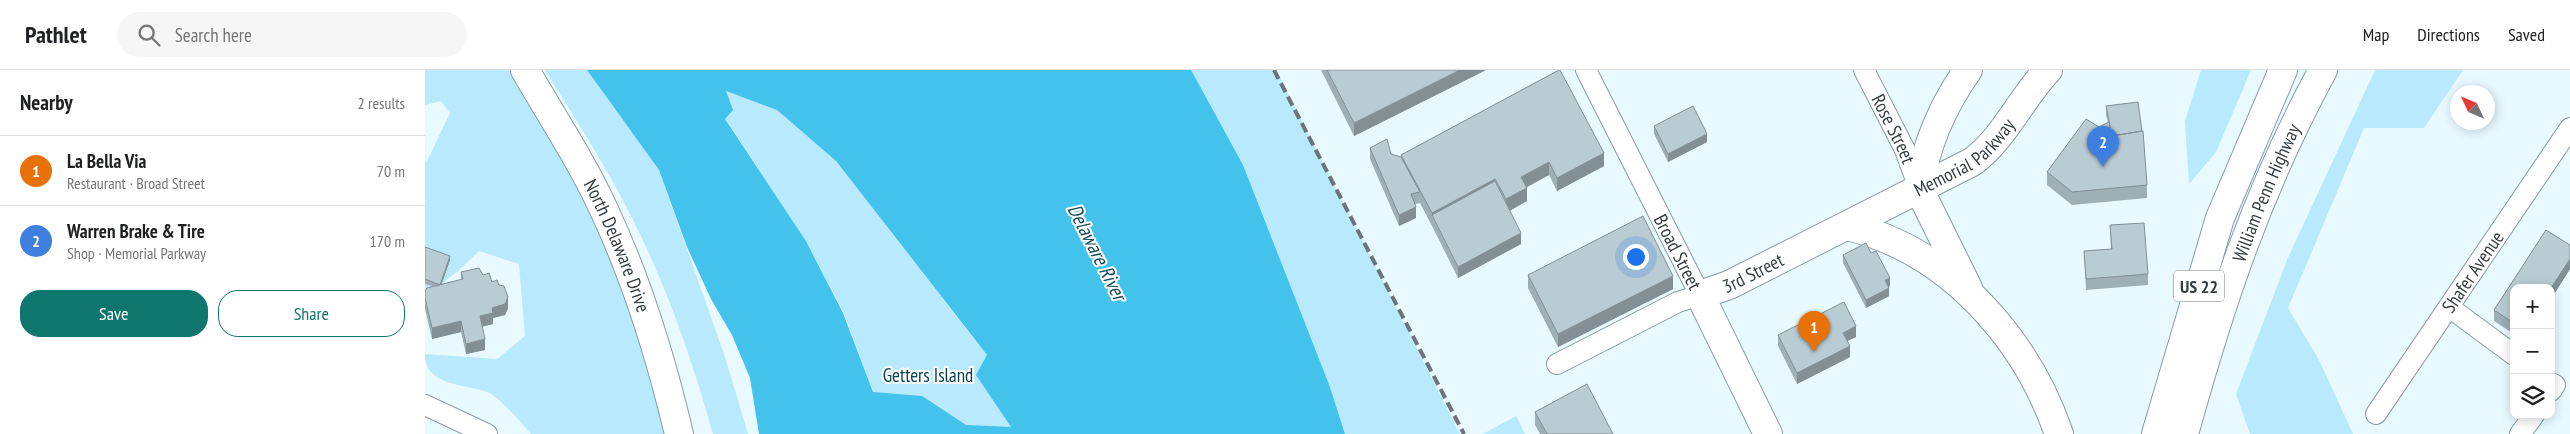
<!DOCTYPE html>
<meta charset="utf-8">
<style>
body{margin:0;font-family:"PT Sans Narrow",sans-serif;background:#f6f6f6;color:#202124}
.controls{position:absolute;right:15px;bottom:15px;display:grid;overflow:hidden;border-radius:10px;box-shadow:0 2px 12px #0003}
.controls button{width:45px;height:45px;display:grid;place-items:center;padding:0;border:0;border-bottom:1px solid #e0e0e0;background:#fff;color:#202124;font:25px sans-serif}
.compass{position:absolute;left:2025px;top:15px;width:45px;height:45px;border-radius:50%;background:#fff;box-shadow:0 2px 12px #0003;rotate:314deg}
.you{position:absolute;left:1210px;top:186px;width:18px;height:18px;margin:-12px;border:4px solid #fff;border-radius:50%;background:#1a73e8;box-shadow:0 0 0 8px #1a73e833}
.badge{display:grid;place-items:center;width:32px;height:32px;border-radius:50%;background:#0f766e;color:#fff;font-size:16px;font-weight:700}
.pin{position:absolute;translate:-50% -41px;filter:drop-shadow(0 1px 2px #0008)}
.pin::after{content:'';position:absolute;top:26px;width:18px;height:15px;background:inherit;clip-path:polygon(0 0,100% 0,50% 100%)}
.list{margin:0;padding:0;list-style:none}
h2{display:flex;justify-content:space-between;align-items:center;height:65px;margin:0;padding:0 20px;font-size:21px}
h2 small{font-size:16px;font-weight:400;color:#757577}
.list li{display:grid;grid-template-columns:32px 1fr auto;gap:15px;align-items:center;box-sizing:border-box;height:70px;padding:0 20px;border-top:1px solid #e0e0e0}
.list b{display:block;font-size:19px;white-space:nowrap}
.list p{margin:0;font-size:16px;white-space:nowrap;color:#757577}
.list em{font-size:16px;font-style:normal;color:#757577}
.actions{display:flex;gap:10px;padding:15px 20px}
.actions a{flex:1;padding:11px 0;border:1px solid #0f766e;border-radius:20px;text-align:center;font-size:18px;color:#0f766e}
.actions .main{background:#0f766e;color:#fff}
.icon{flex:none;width:28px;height:28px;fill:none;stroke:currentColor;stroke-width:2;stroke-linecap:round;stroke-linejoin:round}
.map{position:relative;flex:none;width:2145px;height:364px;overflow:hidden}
header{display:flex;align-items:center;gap:30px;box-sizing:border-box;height:70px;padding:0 25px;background:#fff;border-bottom:1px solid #e0e0e0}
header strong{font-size:24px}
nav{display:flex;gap:28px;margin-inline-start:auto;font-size:18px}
.search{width:350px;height:45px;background:#f6f6f6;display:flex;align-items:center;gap:12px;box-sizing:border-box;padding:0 18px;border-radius:28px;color:#757577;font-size:19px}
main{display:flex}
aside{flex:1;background:#fff}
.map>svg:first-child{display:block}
</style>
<header>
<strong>Pathlet</strong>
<div class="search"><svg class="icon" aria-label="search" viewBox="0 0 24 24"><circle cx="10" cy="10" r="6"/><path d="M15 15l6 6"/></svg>Search here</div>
<nav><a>Map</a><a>Directions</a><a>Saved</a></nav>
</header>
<main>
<aside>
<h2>Nearby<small>2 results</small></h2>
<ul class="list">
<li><span class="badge" style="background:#e8710a">1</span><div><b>La Bella Via</b><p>Restaurant · Broad Street</p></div><em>70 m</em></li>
<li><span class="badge" style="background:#3f7fe0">2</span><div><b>Warren Brake &amp; Tire</b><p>Shop · Memorial Parkway</p></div><em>170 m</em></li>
</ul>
<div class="actions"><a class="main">Save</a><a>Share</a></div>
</aside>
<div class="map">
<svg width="2145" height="364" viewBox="0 0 2145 364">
<rect width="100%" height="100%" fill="#e8f9ff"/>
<path fill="#b8e9fc" d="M0 0H90L183 171 245 364H106C98 354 75 328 64 323 41 313 0 317 0 284L72 289 100 266 94 194 54 181 32 202 0 226V90L2 91 25 43 16 31 0 35Z
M120 0H162L234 100 300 287 323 364H288C267 289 241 214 205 144 180 94 149 47 120 0Z
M765 0H851L1035 364H920L905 317Z
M1776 0H1826L1791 82 1764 114 1760 51Z
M1950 0H2038L1999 58H1939L1863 238 1895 292 1928 364H1825L1811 324 1862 190Z
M301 21 352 40 411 91 552 273 632 364H442L448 322 419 243 381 171 300 48Z
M1091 346 1100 364H1058Z"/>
<path fill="#43c3ec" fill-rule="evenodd" d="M162 0H766L818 95 905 317 920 364H334L325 308 307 265 286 229 262 177 234 100ZM301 21 352 40 411 91 562 285 551 305 586 357 541 355 497 326 448 322 418 243 381 171 300 49 308 40Z"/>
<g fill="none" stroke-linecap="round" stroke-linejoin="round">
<defs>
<g id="minor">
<path id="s1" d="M1439 0 1480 80 1494 118"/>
<path d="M2024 237 2089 285"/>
<path d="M1132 294 1253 232 1275 225 1161 0"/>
<path d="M2126 313 2130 315 2126 321"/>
<path d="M0 335 62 364"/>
<path id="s2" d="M1951 344 2145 58"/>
<path d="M2095 364 2109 345"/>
</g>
<g id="secondary">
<path id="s3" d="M100 0C126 45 159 95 180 142 213 213 236 288 254 364"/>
</g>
<g id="primary">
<path d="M1494 119C1500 77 1518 35 1543 0"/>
<path id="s4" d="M1343 364 1275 225 1304 215 1547 92C1579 69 1596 28 1623 0"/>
</g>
<g id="trunk">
<path d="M1494 119 1543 218"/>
<path d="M1422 156C1524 180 1601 268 1634 364"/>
<path d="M1731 364 1795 148 1858 0"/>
<path id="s5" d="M1759 364C1795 234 1833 119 1898 0"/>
</g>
</defs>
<use href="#minor" stroke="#899ca3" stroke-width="22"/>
<use href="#secondary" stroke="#899ca3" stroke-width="30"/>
<use href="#primary" stroke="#899ca3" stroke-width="30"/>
<use href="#trunk" stroke="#899ca3" stroke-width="30"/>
<use href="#minor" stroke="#fff" stroke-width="20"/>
<use href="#secondary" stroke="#fff" stroke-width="28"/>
<use href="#primary" stroke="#fff" stroke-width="28"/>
<use href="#trunk" stroke="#fff" stroke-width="28"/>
<path stroke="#6b7579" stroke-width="4" stroke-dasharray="10 5" stroke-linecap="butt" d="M849 0 1039 364"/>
</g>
<path fill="#9fafb6" d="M896 0H1061L929 66Z
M1134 0 1179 96 1132 121 1124 105 1102 117V131L1084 141 1096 174 1033 208 1007 156 995 133 990 134 991 148 974 156 945 89V78L976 87V85Z
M1681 36 1722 115V128L1647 135 1622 115V102L1674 57 1683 53 1681 44Z
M1229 56 1282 72 1243 92 1229 64Z
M1685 155 1723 204V215L1661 220 1659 181 1686 179Z
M2121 160 2145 175V199L2126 229V218H2089V264L2069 251V240Z
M0 177 25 190 16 214 36 210V202L58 205 67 212 83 238 80 245 68 248V254L57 257 60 280 41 284 36 262 7 269 0 239V221L7 216 0 214Z
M1446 183 1465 216 1463 217 1464 226 1441 238 1418 193V185Z
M1103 205 1248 219 1133 277 1103 218Z
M1353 265 1431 267 1422 271 1425 287 1372 314 1353 276Z
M1110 342 1188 364H1115L1110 355Z"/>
<path fill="#828f94" d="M1035 0H1061L929 66V53Z
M1282 64V72L1243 92V84Z
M1179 83V96L1132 121V108Z
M1124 92V105L1096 120V107Z
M1070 109V122L1007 145V156V143Z
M1102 118V131L1081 143V129Z
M991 137V148L974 156V145Z
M1096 163V174L1033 208V197Z
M25 186V190L15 219V215Z
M2145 189V199L2126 229V218Z
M1248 206V219L1133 277V264Z
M1465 208V216L1460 218V210Z
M1464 218V226L1441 238V230Z
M83 227V238L80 245 68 248V254L55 257V246Z
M36 251V262L7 269V258Z
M1431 256V267L1418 273V263Z
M60 269V280L41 284V274Z
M1425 276V287L1372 314V303Z"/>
<path fill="#b9ccd4" stroke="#828f94" d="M902 0H1035L929 53Z
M1134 0H1135L1179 83 1132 108 1124 92 1096 107 1102 118 1081 129 1070 109 1007 143 976 85Z
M1713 32 1717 61 1687 66 1681 36Z
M1268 36 1282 64 1243 84 1229 56Z
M1661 49 1674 57 1684 52 1687 66 1718 61 1722 115 1647 122 1622 102Z
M962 69 966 84 976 87 995 122 986 124 991 137 974 145 945 78Z
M1070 111 1096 163 1033 197 1007 145Z
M1218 146 1248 206 1133 264 1103 205Z
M1719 153 1723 204 1661 209 1659 181 1687 179 1685 155Z
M2121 160 2145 175V189L2126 218H2089V253L2069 240Z
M1441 173 1446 183 1451 181 1465 208 1460 210 1464 218 1441 230 1418 185Z
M0 177 25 186 15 215 0 209Z
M54 198 58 205 64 203 67 212 72 210 74 215 79 216 83 227 80 234 67 238 68 243 55 246 60 269 41 274 36 251 7 258 0 228V221L2 218 38 209 36 202Z
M1419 232 1431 256 1418 263 1425 276 1372 303 1353 265Z
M1162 314 1188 364H1122L1110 342Z"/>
<g text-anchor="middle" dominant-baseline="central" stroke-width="4" stroke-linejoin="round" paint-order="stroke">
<rect fill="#fff" stroke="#727779" stroke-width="1" x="1749" y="200.5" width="50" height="31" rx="4"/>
<g font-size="18" font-weight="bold" fill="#353d40">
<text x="1774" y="216">US 22</text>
</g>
<g font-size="19" fill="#353d40" stroke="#fff">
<text stroke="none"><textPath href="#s1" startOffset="66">Rose Street</textPath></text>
<text stroke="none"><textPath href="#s4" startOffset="454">Memorial Parkway</textPath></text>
<text stroke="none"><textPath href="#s5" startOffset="255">William Penn Highway</textPath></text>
<text stroke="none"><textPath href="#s3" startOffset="199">North Delaware Drive</textPath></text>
<text transform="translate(1253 182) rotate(63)">Broad Street</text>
<text stroke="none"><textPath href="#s2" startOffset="172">Shafer Avenue</textPath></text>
<text stroke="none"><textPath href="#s4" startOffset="212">3rd Street</textPath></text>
</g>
<g font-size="19" fill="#074151" stroke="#fff">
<text x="503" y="305">Getters Island</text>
</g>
<g font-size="20" font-style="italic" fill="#14495b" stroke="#fff">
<text transform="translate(672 182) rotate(63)">Delaware River</text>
</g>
</g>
</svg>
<div class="controls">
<button>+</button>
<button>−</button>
<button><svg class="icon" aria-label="layers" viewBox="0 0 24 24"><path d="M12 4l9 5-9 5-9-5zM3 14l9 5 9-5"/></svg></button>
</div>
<svg class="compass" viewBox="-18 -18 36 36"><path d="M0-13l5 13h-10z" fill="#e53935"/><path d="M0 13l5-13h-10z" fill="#757577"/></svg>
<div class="you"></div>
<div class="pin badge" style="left:1389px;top:282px;background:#e8710a">1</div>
<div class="pin badge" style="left:1678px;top:97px;background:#3f7fe0">2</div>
</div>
</main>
